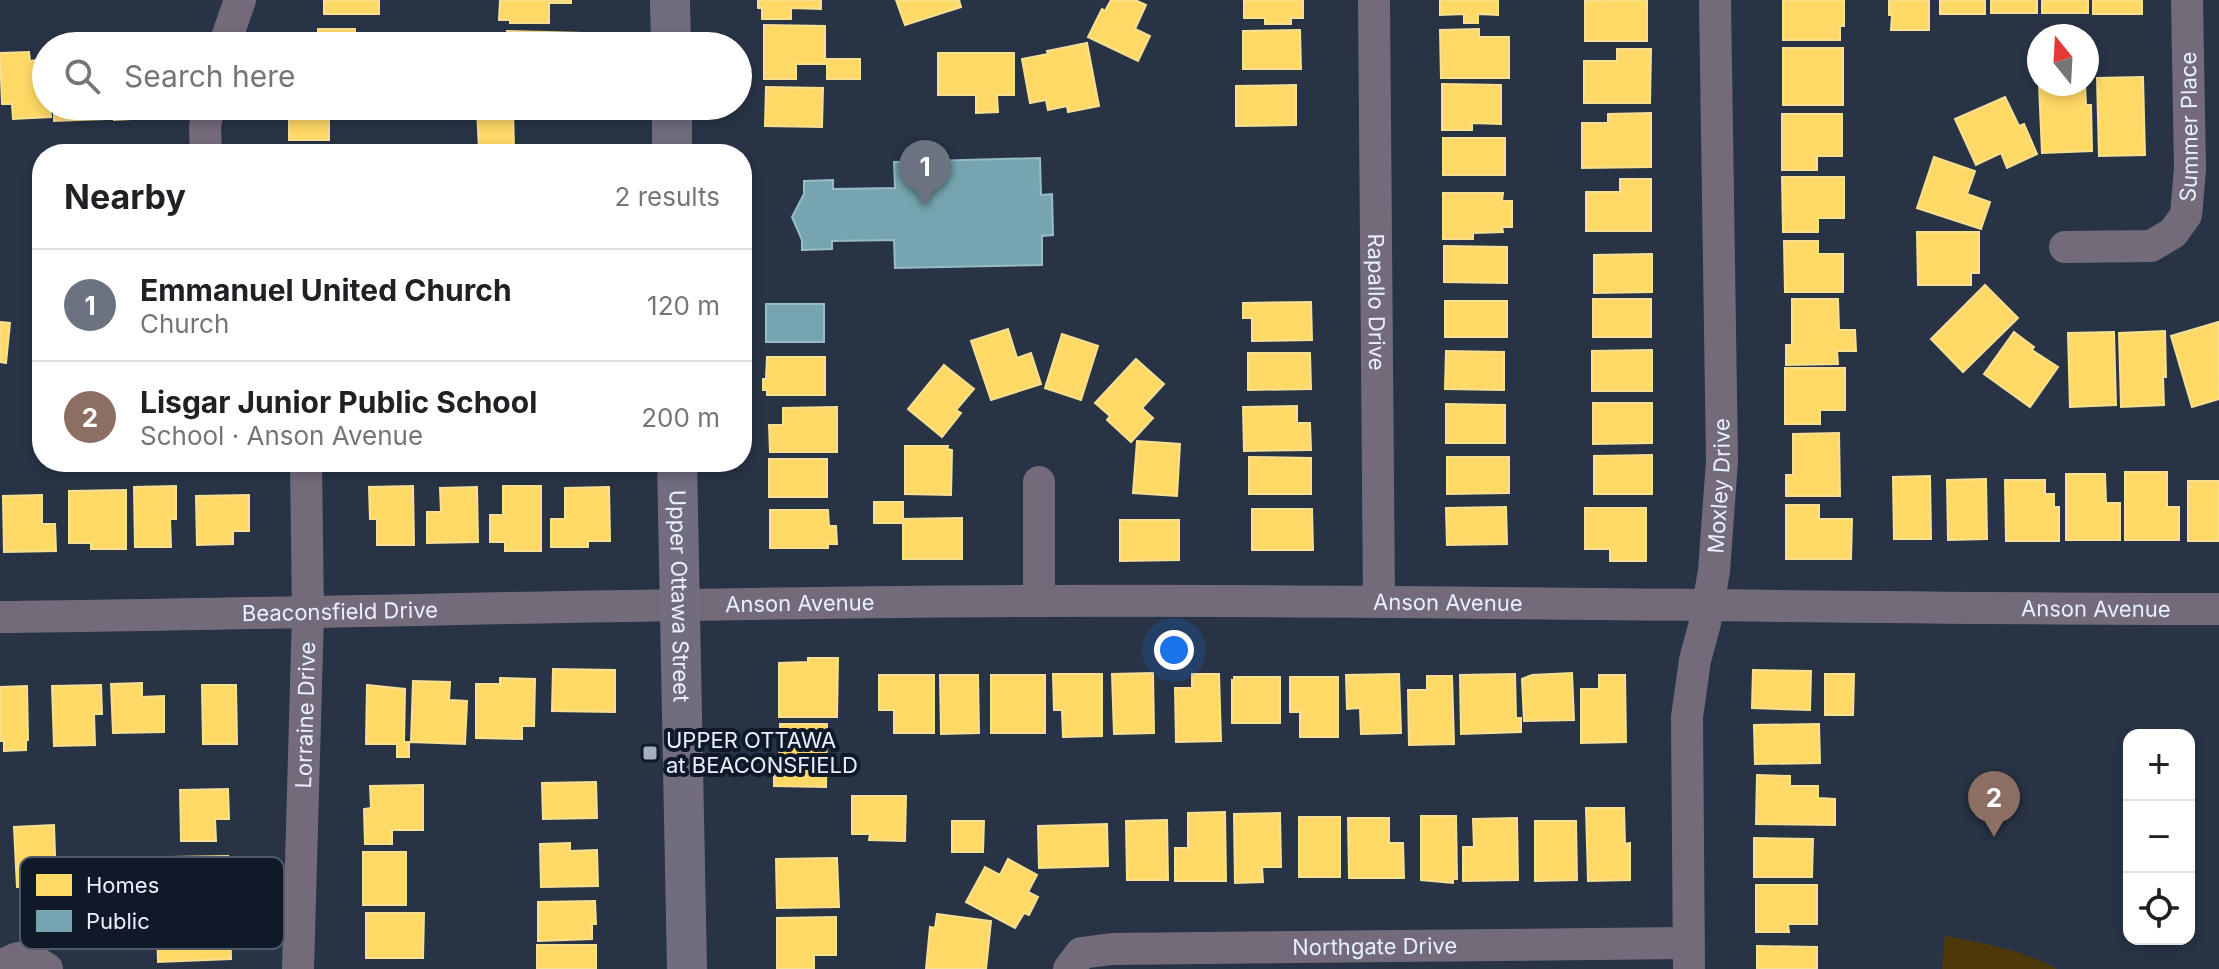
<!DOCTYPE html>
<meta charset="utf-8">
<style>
body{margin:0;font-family:Inter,sans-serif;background:#f2f2f2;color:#202124}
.controls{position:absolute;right:24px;bottom:24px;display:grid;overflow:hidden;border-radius:16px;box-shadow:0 4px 12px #0003}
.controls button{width:72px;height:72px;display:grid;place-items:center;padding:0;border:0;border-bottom:2px solid #e0e0e0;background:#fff;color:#202124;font:40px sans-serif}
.compass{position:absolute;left:2027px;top:24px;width:72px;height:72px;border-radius:50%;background:#fff;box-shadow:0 4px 12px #0003;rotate:342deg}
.you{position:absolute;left:1174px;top:650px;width:28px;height:28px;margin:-20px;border:6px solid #fff;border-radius:50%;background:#1a73e8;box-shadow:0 0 0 12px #1a73e833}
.badge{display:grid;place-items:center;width:52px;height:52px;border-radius:50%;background:#5c6069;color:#fff;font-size:26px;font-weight:700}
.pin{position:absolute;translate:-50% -66px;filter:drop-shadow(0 2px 4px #0008)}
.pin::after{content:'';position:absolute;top:42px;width:28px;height:24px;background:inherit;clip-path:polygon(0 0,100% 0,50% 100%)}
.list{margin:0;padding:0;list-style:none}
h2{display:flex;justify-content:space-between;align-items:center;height:104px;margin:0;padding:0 32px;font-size:34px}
h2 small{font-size:26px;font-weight:400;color:#757577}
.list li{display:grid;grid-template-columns:52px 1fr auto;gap:24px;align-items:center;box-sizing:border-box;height:112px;padding:0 32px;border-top:2px solid #e0e0e0}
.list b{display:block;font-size:30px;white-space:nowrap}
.list p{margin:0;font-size:26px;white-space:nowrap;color:#757577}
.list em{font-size:26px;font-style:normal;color:#757577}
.icon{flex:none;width:44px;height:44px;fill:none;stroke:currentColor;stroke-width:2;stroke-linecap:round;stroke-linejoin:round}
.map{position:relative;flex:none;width:2219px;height:969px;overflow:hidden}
.search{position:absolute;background:#fff;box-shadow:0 4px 12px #0003;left:32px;top:32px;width:720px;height:88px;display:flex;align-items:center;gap:20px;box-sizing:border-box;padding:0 28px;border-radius:44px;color:#757577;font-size:30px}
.panel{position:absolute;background:#fff;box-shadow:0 4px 12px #0003;left:32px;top:144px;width:720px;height:328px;border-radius:32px}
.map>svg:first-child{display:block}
</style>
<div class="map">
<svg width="2219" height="969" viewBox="0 0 2219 969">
<rect width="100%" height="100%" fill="#283446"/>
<path fill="#4d380a" d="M1945 936C1984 943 2022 950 2057 969H1942Z"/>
<path fill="#ffd966" stroke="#f8e093" stroke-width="2" d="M324 0H379V14H324Z
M500 0H571V3H549V23H510V20H499Z
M758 0H821V9L791 8V19H762V8H758Z
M896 0H959L961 7 905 25Z
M1111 0H1135L1146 5 1135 29 1150 36 1138 61 1088 37 1102 9 1105 11Z
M1244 0H1303V18H1291V24H1265V18H1244Z
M1440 0H1498V15L1478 14V23H1464V14L1440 15Z
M1613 0H1647V41H1585V1Z
M1783 0H1844V26H1840V40H1783Z
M1889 0H1929V30H1891L1892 15H1889Z
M1940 0H1985V14H1940Z
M1991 0H2037V13H1991Z
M2042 0H2088V13H2042Z
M2093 0H2142V14H2093Z
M764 25 825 26V59H860V79H827V64H796V79H764Z
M318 29H355V46H318Z
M1479 29V37H1509V78H1441L1440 30Z
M1300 30 1301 69H1243V31Z
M507 31 583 33 582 46H506Z
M1087 43 1099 106 1068 112 1067 106 1048 110 1046 100 1030 103 1022 59 1048 54 1047 51Z
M1783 48H1843V105H1783Z
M1617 49H1651L1650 103H1584V61H1617Z
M29 52 30 61 46 59V106H50L51 117 13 119 12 104H2L0 53Z
M938 53H1014V95H997L998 112 976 113V95H938Z
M2143 77 2145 155 2099 156 2097 78Z
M1442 84 1501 85V124L1472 123V130H1442Z
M2039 84H2085L2086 105H2091L2092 151 2042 153Z
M1296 85V125L1236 126V86Z
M766 87 823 88 822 127 765 126Z
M2005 97 2019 126 2024 124 2037 154 2007 168 2001 153 1976 165 1955 119Z
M54 106H104L105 119 54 121Z
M114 106H149L150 118 114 120Z
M285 106H340V112H329V140H289V110H285Z
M468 106H508L509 110H513L514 148 479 149 477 109 468 110Z
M1651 113V167L1582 168V123H1608V114Z
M1782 114H1842V156H1817V170H1782Z
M1443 138H1505V175H1443Z
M1934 157 1975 171 1967 194 1990 202 1981 229 1917 208Z
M1782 177H1844V218H1818V232H1783Z
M1620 179H1651V231H1586V192H1620Z
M1443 193H1503L1502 201H1512V227H1502L1503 232 1473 233V239H1443Z
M1917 232H1979V273H1971V285H1918Z
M1784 241H1818V254H1843V292H1785Z
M1444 246 1507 247V283L1444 282Z
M1652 254V292L1594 293V255Z
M1985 285 2018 318 1963 372 1931 339Z
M1593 299H1651V337H1593Z
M1792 299H1838L1839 330H1855L1856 351H1837L1838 364 1786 365V345H1792Z
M1445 301H1507V337H1445Z
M1311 302 1312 340 1252 341V318H1243V303Z
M0 322 10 323 6 363 0 362Z
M2218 322 2219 399 2192 407 2171 336Z
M1008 329 1017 358 1031 353 1041 384 991 400 971 341Z
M2165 331 2166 377H2163L2164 405 2121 407 2119 333Z
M2014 332 2034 347 2032 350 2058 367 2030 407 1984 374Z
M2114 332 2116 405 2070 407 2068 333Z
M1062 334 1098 346 1081 400 1045 388Z
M1652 350V391H1592V351Z
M1446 351 1504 352V390L1445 389Z
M1248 353H1310L1311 389 1248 390Z
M767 357H825V395H767V390H763V379H766Z
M1136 359 1164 384 1142 408 1153 418 1131 442 1107 420 1110 416 1095 403Z
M944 365 974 389 956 410 961 413 942 437 908 409Z
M1785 368H1845V410H1820V424H1785Z
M1593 403H1652V443L1593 444Z
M1446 404 1505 405V443H1446Z
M1297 406V423H1310L1311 450 1244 451 1243 407Z
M837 407V452H770L769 425H783V408Z
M1839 433 1840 496H1786V475H1793V434Z
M1137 441 1180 444 1177 496 1133 493Z
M905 446H948L947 449 952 450 951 495 905 494Z
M1652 455V494H1594V456Z
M1249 457 1311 458V494H1249Z
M1447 457H1509V493L1447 494Z
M769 459H827V497H769Z
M2125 472H2167V507H2179V540H2125Z
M2066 474H2105L2106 503H2120V540H2066Z
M1930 476 1931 539H1894L1893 477Z
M1986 479 1987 539 1948 540 1947 480Z
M2005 480H2045V494H2054V507H2059V541H2006Z
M2188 481H2219V541H2188Z
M176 486V519H170L171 547H135L134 487Z
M413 486 414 545H377V519H370L369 487Z
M503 486H541V551H505V542H490V515H503Z
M477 487 478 542 427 543V512H441L440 488Z
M609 487 610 541H588V547H551V519H565V488Z
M126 490V549H91V543H69V491Z
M42 495V524H55L56 551 4 552 3 496Z
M249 495V531H233V544L197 545 196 496Z
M874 502H903V519L962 518V559H903V523H874Z
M1786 505H1819V519H1852L1851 559H1786Z
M1506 507 1507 544 1447 545 1446 508Z
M1585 508H1646V561H1610V549H1585Z
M1252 509H1312L1313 550H1252Z
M770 510H828L829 526H836L837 544H828V548H770Z
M1120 520H1179V560L1120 561Z
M808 658H838L837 717H779V663L808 662Z
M553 669 615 670V712L552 711Z
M1753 670 1811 671 1810 710 1752 708Z
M1153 673 1154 733 1114 734 1112 674Z
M1572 673 1574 720 1524 721 1522 679 1532 675Z
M1053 674H1102V736L1063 737 1062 710H1054Z
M1192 674H1219L1221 741 1176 742 1175 688H1192Z
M1399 674 1401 733 1361 734 1360 708 1347 709 1346 675Z
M1515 674 1516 718H1521V732L1461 734 1460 675Z
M1825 674H1854L1853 715H1825Z
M879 675H934V733H894V710H879Z
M940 675H978L979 733 941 734Z
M991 675H1045V733H991Z
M1599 675H1625L1626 742 1581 743V689H1599Z
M1427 676H1452L1454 744 1409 745 1408 690H1427Z
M1234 677H1280V723H1232V680L1234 681Z
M1290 677H1338V737H1300V712H1290Z
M500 678 535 679 534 726H522V739L476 738V684H500Z
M413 681 450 682 449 700 467 701 465 744 411 742Z
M142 683V697L164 696V732L113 733 111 684Z
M101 685 102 714H94L95 745 54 746 52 686Z
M202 685H236L237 744H203Z
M367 685 405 689 404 742H409V757H397V744H366Z
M27 686 28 740 26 741V750L4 751V741H0V687Z
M780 724H827L826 787 774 786V767L779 766Z
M1819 724 1820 763 1755 764 1754 725Z
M1757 775 1790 776V786H1818V798L1835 799V825L1756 824Z
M596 782 597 818 543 819 542 783Z
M423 785V830H392V844H365L364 809 371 808 370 786Z
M228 789 229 819H215L216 841H181L180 790Z
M852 796H906L905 841 869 840 870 834H852Z
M1586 808H1624L1625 844 1630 843V880L1588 881Z
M1225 812 1226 881H1175V848H1188V813Z
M1280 813 1281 867H1262L1263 882 1235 883 1234 814Z
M1421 816H1456L1457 879H1453V883L1421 880Z
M1299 817H1340V877H1299Z
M1348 818H1389V843H1403L1404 878H1349Z
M1517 818 1518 880 1463 881V847H1474L1473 819Z
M1167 820 1168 880H1127L1126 821Z
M952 821H984L983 852H952Z
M1535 821H1576L1577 880 1535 881Z
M1107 824 1108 866 1039 868 1038 826Z
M54 825 56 885 17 887 14 827Z
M1754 838 1813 839 1812 877H1754Z
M570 843V851L597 850 598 886 541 887 540 844Z
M363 852H406V905H363Z
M228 856V890L203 891V909L171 910V857Z
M837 858 839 907 777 908 776 859Z
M1008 859 1037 875 1028 892 1038 897 1029 915 1024 913 1015 928 966 902 985 867 1000 875Z
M1756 885H1817V924H1788L1789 932H1756Z
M595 901 596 924H592V939L538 941V902Z
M366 913H424L423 958H366Z
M937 914 991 921 986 969H926L930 927 935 928Z
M836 917V955H814V969H777V918Z
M230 920 231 959 158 962 157 921Z
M537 945H596V969H537Z
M1757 946 1817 947V969H1757Z"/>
<path fill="#76a5af" stroke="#98bcc6" stroke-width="2" d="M1040 158 1041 195 1052 194 1053 235 1042 236V265L895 268 894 240 832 241V249L802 250V240L792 217 804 194V181L833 180V189L895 188 894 162Z
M766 304H824V342H766Z"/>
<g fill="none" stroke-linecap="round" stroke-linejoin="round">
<g stroke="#736b7a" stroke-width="32">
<path id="s1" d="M1374 0 1379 602"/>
<path d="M224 46 240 0"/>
<path d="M206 154 205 126 209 106"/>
<path id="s2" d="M2065 247 2151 246 2173 233 2186 215 2190 169 2187 0"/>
<path d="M1039 482V601"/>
<path id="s3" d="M0 617C346 613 691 602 1037 601 1431 599 1825 609 2219 609"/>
<path d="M0 968C19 953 28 955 47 969"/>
<path id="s4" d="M298 969 308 614 306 462"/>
<path id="s5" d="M1069 969 1081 953 1112 949 1688 943"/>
<path id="s6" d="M1689 969 1687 717 1695 660 1705 623 1714 571 1722 461 1715 0"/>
</g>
<g stroke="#726c7f" stroke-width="40">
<path d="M670 0 671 46"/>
<path d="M672 106V154"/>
<path id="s7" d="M677 462 687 969"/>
</g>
</g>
<rect fill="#a5aebd" stroke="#0f1928" stroke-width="3" x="642" y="745" width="16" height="16" rx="4"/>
<g text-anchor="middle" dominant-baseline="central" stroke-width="8" stroke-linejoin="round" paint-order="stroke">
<g font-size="22" fill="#e8f0fd" stroke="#0f1928">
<text stroke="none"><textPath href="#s2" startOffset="222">Summer Place</textPath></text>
<text stroke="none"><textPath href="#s1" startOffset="302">Rapallo Drive</textPath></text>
<text stroke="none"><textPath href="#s6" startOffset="486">Moxley Drive</textPath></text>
<text stroke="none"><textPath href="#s7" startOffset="134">Upper Ottawa Street</textPath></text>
<text stroke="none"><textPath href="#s3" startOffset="800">Anson Avenue</textPath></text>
<text stroke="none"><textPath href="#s3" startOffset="1448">Anson Avenue</textPath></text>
<text stroke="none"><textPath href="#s3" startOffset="2096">Anson Avenue</textPath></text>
<text stroke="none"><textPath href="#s3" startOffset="340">Beaconsfield Drive</textPath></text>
<text stroke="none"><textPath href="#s4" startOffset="254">Lorraine Drive</textPath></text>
<text stroke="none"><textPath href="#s5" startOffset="314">Northgate Drive</textPath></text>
</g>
<g font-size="22" fill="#e8f0fd" stroke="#0f1928" text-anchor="start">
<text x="666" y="740">UPPER OTTAWA<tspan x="666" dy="25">at BEACONSFIELD</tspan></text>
</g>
</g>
<rect x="20" y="857" width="264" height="92" rx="12" fill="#0f1928" stroke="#505a68" stroke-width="2"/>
<rect x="36" y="874" width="36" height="22" fill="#ffd966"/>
<rect x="36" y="910" width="36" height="22" fill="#76a5af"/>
<g font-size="22" fill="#e8f0fd">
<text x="86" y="893">Homes</text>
<text x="86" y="929">Public</text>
</g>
</svg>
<div class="controls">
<button>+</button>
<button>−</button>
<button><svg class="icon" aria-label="locate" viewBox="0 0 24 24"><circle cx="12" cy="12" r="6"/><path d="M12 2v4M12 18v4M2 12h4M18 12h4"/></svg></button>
</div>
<svg class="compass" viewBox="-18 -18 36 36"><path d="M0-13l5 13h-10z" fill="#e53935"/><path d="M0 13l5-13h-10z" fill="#757577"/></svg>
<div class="you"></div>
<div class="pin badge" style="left:925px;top:206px;background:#6b7280">1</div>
<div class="pin badge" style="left:1994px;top:837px;background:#8d6e63">2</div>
<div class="search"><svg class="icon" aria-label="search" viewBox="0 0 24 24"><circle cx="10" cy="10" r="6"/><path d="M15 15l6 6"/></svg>Search here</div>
<section class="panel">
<h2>Nearby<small>2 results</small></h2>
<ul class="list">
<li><span class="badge" style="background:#6b7280">1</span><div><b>Emmanuel United Church</b><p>Church</p></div><em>120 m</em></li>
<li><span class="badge" style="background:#8d6e63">2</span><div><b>Lisgar Junior Public School</b><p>School · Anson Avenue</p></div><em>200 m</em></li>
</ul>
</section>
</div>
